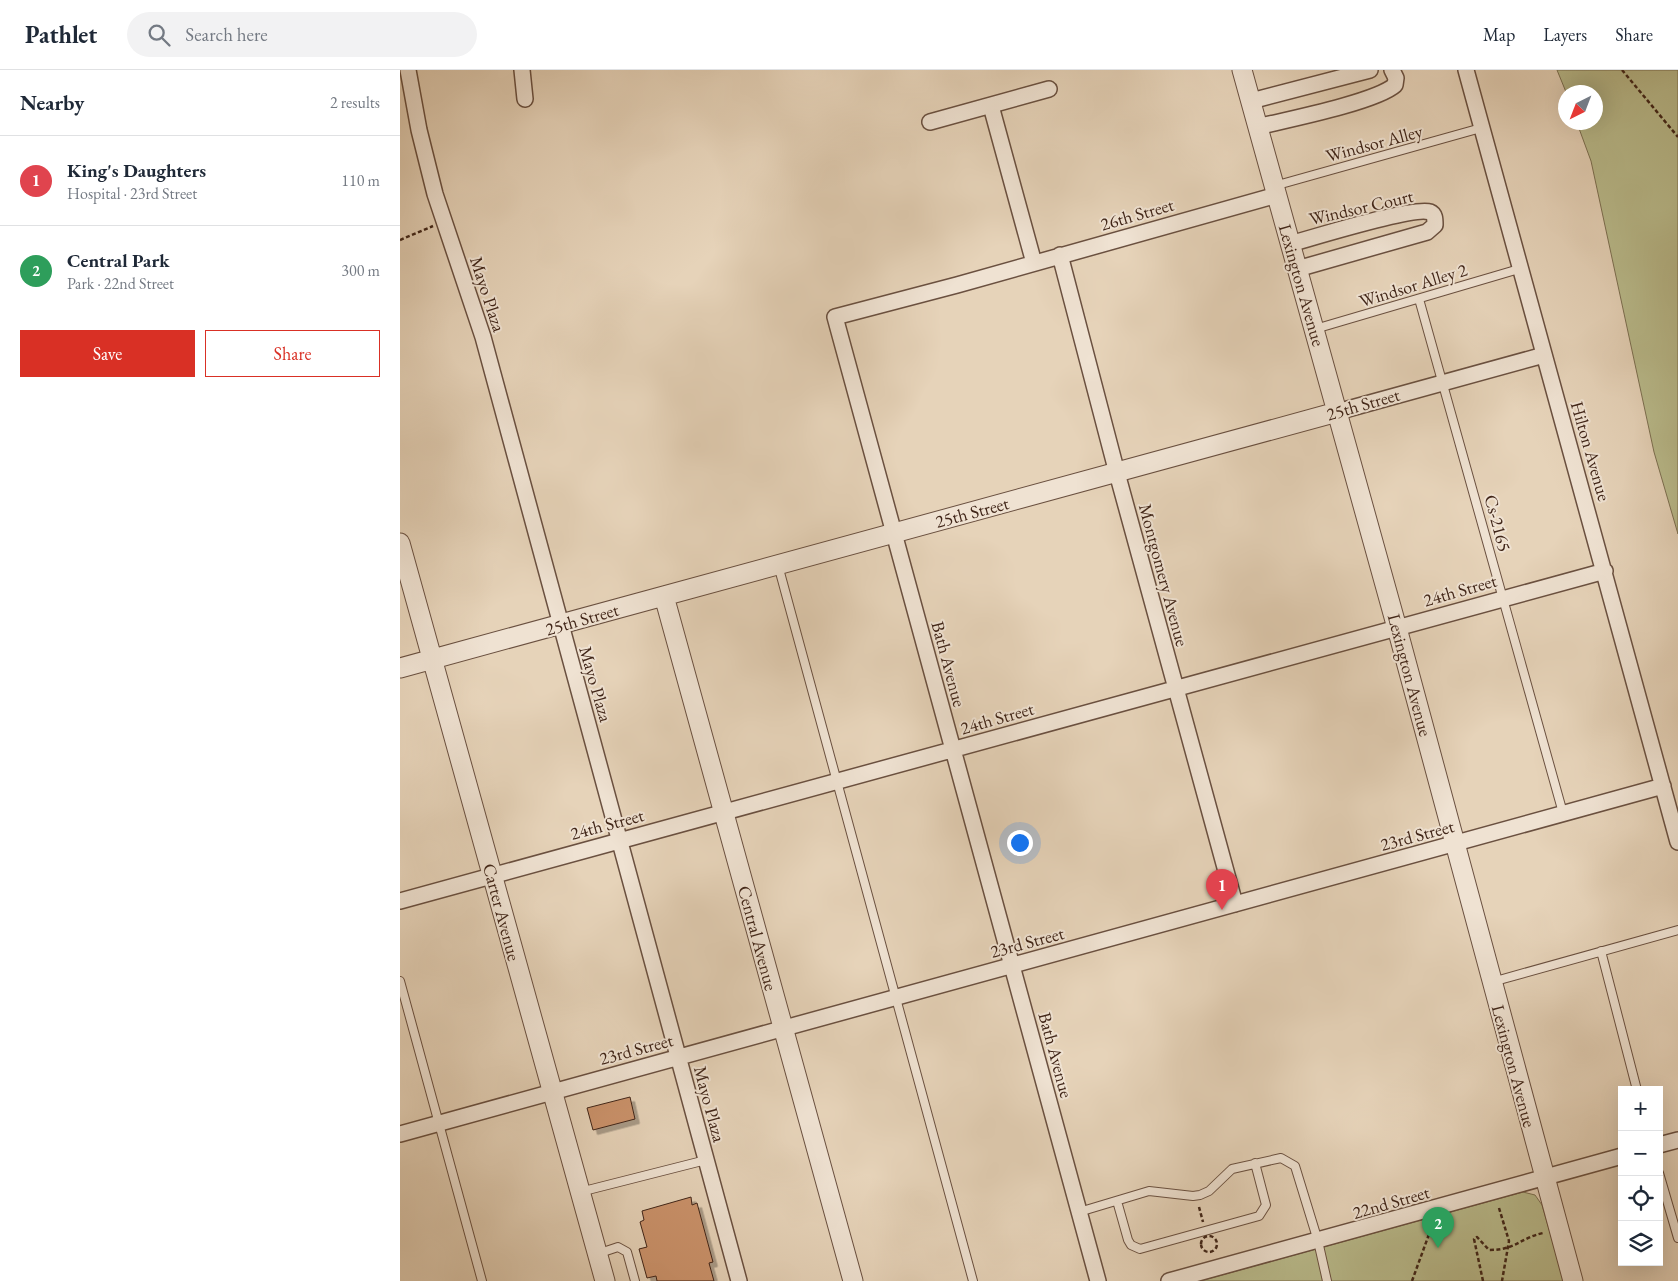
<!DOCTYPE html>
<meta charset="utf-8">
<style>
body{margin:0;font-family:"EB Garamond",serif;background:#f2f2f3;color:#1f2937}
.controls{position:absolute;right:15px;bottom:15px;display:grid;overflow:hidden;border-radius:0px;box-shadow:0 5px 20px #0002}
.controls button{width:45px;height:45px;display:grid;place-items:center;padding:0;border:0;border-bottom:1px solid #e0e1e3;background:#fff;color:#1f2937;font:25px sans-serif}
.compass{position:absolute;left:1158px;top:15px;width:45px;height:45px;border-radius:50%;background:#fff;box-shadow:0 5px 20px #0002;rotate:222deg}
.you{position:absolute;left:619px;top:772px;width:18px;height:18px;margin:-12px;border:4px solid #fff;border-radius:50%;background:#1a73e8;box-shadow:0 0 0 8px #1a73e833}
.badge{display:grid;place-items:center;width:32px;height:32px;border-radius:50%;background:#d93025;color:#fff;font-size:16px;font-weight:700}
.pin{position:absolute;translate:-50% -41px;filter:drop-shadow(0 1px 2px #0008)}
.pin::after{content:'';position:absolute;top:26px;width:18px;height:15px;background:inherit;clip-path:polygon(0 0,100% 0,50% 100%)}
.list{margin:0;padding:0;list-style:none}
h2{display:flex;justify-content:space-between;align-items:center;height:65px;margin:0;padding:0 20px;font-size:21px}
h2 small{font-size:16px;font-weight:400;color:#747a83}
.list li{display:grid;grid-template-columns:32px 1fr auto;gap:15px;align-items:center;box-sizing:border-box;height:90px;padding:0 20px;border-top:1px solid #e0e1e3}
.list b{display:block;font-size:19px;white-space:nowrap}
.list p{margin:0;font-size:16px;white-space:nowrap;color:#747a83}
.list em{font-size:16px;font-style:normal;color:#747a83}
.actions{display:flex;gap:10px;padding:15px 20px}
.actions a{flex:1;padding:11px 0;border:1px solid #d93025;border-radius:0px;text-align:center;font-size:18px;color:#d93025}
.actions .main{background:#d93025;color:#fff}
.icon{flex:none;width:28px;height:28px;fill:none;stroke:currentColor;stroke-width:2;stroke-linecap:round;stroke-linejoin:round}
.map{position:relative;flex:none;width:1278px;height:1211px;overflow:hidden}
header{display:flex;align-items:center;gap:30px;box-sizing:border-box;height:70px;padding:0 25px;background:#fff;border-bottom:1px solid #e0e1e3}
header strong{font-size:24px}
nav{display:flex;gap:28px;margin-inline-start:auto;font-size:18px}
.search{width:350px;height:45px;background:#f2f2f3;display:flex;align-items:center;gap:12px;box-sizing:border-box;padding:0 18px;border-radius:28px;color:#747a83;font-size:19px}
main{display:flex}
aside{flex:1;background:#fff}
.map>svg:first-child{display:block}
</style>
<header>
<strong>Pathlet</strong>
<div class="search"><svg class="icon" aria-label="search" viewBox="0 0 24 24"><circle cx="10" cy="10" r="6"/><path d="M15 15l6 6"/></svg>Search here</div>
<nav><a>Map</a><a>Layers</a><a>Share</a></nav>
</header>
<main>
<aside>
<h2>Nearby<small>2 results</small></h2>
<ul class="list">
<li><span class="badge" style="background:#e0444e">1</span><div><b>King's Daughters</b><p>Hospital · 23rd Street</p></div><em>110 m</em></li>
<li><span class="badge" style="background:#2e9e5b">2</span><div><b>Central Park</b><p>Park · 22nd Street</p></div><em>300 m</em></li>
</ul>
<div class="actions"><a class="main">Save</a><a>Share</a></div>
</aside>
<div class="map">
<svg width="1278" height="1211" viewBox="0 0 1278 1211">
<defs>
<filter id="shadow"><feDropShadow dx="4.5" dy="4.5" stdDeviation="0" flood-color="#0004"/></filter>
</defs>
<rect width="100%" height="100%" fill="#e6d3b9"/>
<filter id="stains"><feTurbulence type="fractalNoise" baseFrequency=".004" numOctaves="4"/><feColorMatrix values="0 0 0 0 .2 0 0 0 0 .09 0 0 0 0 .02 0 0 0 .5 -.17"/></filter>
<radialGradient id="worn" r=".72"><stop offset=".6" stop-color="#630" stop-opacity="0"/><stop offset="1" stop-color="#630" stop-opacity=".3"/></radialGradient>
<path fill="#b9bb8c" stroke="#7c7052" d="M1157 0H1278V464L1254 382 1191 91 1177 53 1196 52V22H1166Z
M1123 1122 1135 1125 1142 1135 1164 1211H800Z"/>
<path fill="#cb936c" stroke="#402518" filter="url(#shadow)" d="M230 1027 235 1049 193 1060 187 1038Z
M291 1127 292 1135 297 1133 313 1192 309 1193 314 1211H257L256 1206 247 1208 239 1179 247 1177 240 1152 244 1150 242 1141Z"/>
<g fill="none" stroke-linecap="round" stroke-linejoin="round">
<defs>
<path id="service" d="M874 116 1081 58
M1019 229 1163 743
M915 259 1119 199
M378 495 573 1211
M1201 881 1237 1020
M0 911 82 1211
M1092 912 1278 860
M1259 1103 1278 1168
M180 1122 306 1090
M717 1131 728 1170 731 1175 740 1179 859 1146 866 1135 855 1093
M679 1142 749 1121 793 1126 800 1125 809 1121 832 1099 881 1088 895 1096 918 1171 927 1211
M197 1184 218 1177 227 1182 235 1211"/>
<path id="minor" d="M8 0 19 60 35 124 83 267 339 1211
M122 0 125 29
M1066 0 1278 772
M851 31 970 0
M591 36 634 193
M530 52 649 19
M857 57C886 50 976 32 995 15L996 8 992 0
M890 174C912 168 1014 136 1030 142 1035 144 1035 149 1035 155L1027 162 897 199
M660 185 717 403 835 834
M937 342 1144 285
M0 831 1205 501
M0 1064 1263 716
M1259 1075 1278 1070
M698 1211 435 247 557 215 877 125
M769 1211 1222 1086"/>
<path id="tertiary" d="M842 0 997 558 1173 1211
M0 473 205 1211
M264 526 453 1211
M0 598 937 342"/>
</defs>
<use href="#service" stroke="#6a5040" stroke-width="10"/>
<use href="#minor" stroke="#6a5040" stroke-width="18"/>
<use href="#tertiary" stroke="#6a5040" stroke-width="21"/>
<path stroke="#402518" stroke-width="2.5" stroke-dasharray="4 2.5" stroke-linecap="butt" d="M1222 0 1278 67
M0 170 33 156
M799 1137 803 1152
M1099 1138 1109 1171 1102 1211
M801 1174a8 8 0 1 1 16 0a8 8 0 1 1-16 0Z
M1012 1211 1032 1156
M1083 1211 1074 1169 1077 1167 1089 1180C1116 1180 1120 1168 1143 1163"/>
<use href="#service" stroke="#efe2d2" stroke-width="8"/>
<use href="#minor" stroke="#efe2d2" stroke-width="15"/>
<use href="#tertiary" stroke="#efe2d2" stroke-width="19"/>
</g>
<g text-anchor="middle" dominant-baseline="central" stroke-width="4" stroke-linejoin="round" paint-order="stroke">
<g font-size="18" fill="#402518" stroke="#efe2d2">
<text transform="translate(974 73) rotate(-15)">Windsor Alley</text>
<text transform="translate(961 137) rotate(-13)">Windsor Court</text>
<text transform="translate(737 144) rotate(-16)">26th Street</text>
<text transform="translate(902 215) rotate(74)">Lexington Avenue</text>
<text transform="translate(1013 215) rotate(-17)">Windsor Alley 2</text>
<text transform="translate(88 224) rotate(72)">Mayo Plaza</text>
<text transform="translate(963 334) rotate(-16)">25th Street</text>
<text transform="translate(1191 381) rotate(74)">Hilton Avenue</text>
<text transform="translate(572 442) rotate(-15)">25th Street</text>
<text transform="translate(1098 453) rotate(75)">Cs-2165</text>
<text transform="translate(764 505) rotate(75)">Montgomery Avenue</text>
<text transform="translate(1060 520) rotate(-16)">24th Street</text>
<text transform="translate(182 549) rotate(-16)">25th Street</text>
<text transform="translate(549 594) rotate(75)">Bath Avenue</text>
<text transform="translate(1010 605) rotate(75)">Lexington Avenue</text>
<text transform="translate(196 614) rotate(74)">Mayo Plaza</text>
<text transform="translate(597 648) rotate(-16)">24th Street</text>
<text transform="translate(207 754) rotate(-15)">24th Street</text>
<text transform="translate(1017 765) rotate(-15)">23rd Street</text>
<text transform="translate(102 842) rotate(75)">Carter Avenue</text>
<text transform="translate(358 868) rotate(75)">Central Avenue</text>
<text transform="translate(627 872) rotate(-15)">23rd Street</text>
<text transform="translate(236 979) rotate(-15)">23rd Street</text>
<text transform="translate(656 985) rotate(75)">Bath Avenue</text>
<text transform="translate(1114 996) rotate(75)">Lexington Avenue</text>
<text transform="translate(310 1034) rotate(75)">Mayo Plaza</text>
<text transform="translate(991 1132) rotate(-16)">22nd Street</text>
</g>
</g>
<rect width="100%" height="100%" filter="url(#stains)"/>
<rect width="100%" height="100%" fill="url(#worn)"/>
</svg>
<div class="controls">
<button>+</button>
<button>−</button>
<button><svg class="icon" aria-label="locate" viewBox="0 0 24 24"><circle cx="12" cy="12" r="6"/><path d="M12 2v4M12 18v4M2 12h4M18 12h4"/></svg></button>
<button><svg class="icon" aria-label="layers" viewBox="0 0 24 24"><path d="M12 4l9 5-9 5-9-5zM3 14l9 5 9-5"/></svg></button>
</div>
<svg class="compass" viewBox="-18 -18 36 36"><path d="M0-13l5 13h-10z" fill="#e53935"/><path d="M0 13l5-13h-10z" fill="#747a83"/></svg>
<div class="you"></div>
<div class="pin badge" style="left:822px;top:840px;background:#e0444e">1</div>
<div class="pin badge" style="left:1038px;top:1178px;background:#2e9e5b">2</div>
</div>
</main>
